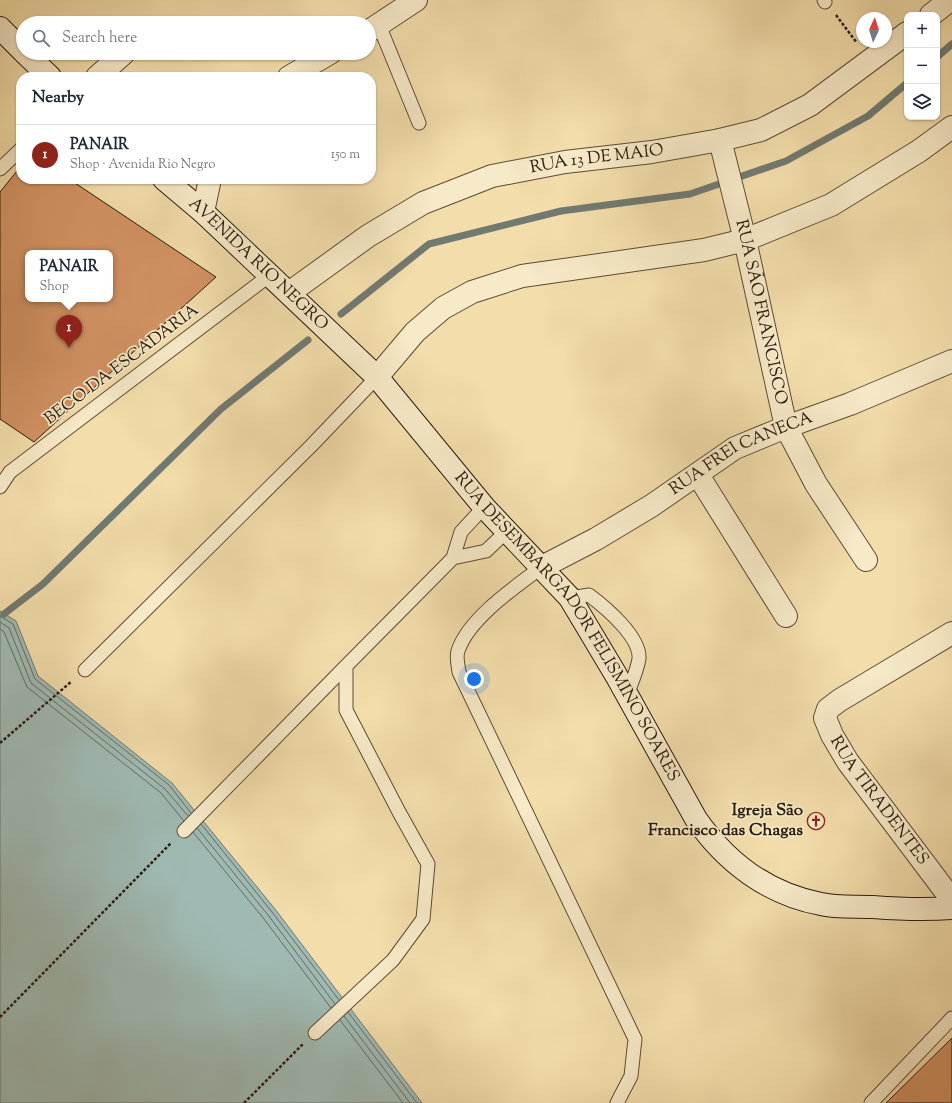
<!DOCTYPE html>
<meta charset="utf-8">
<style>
body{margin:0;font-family:"Sorts Mill Goudy",serif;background:#f6f6f7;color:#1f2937}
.controls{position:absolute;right:12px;top:12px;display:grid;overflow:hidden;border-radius:8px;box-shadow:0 1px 3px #0004}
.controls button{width:36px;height:36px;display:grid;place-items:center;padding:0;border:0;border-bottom:1px solid #e0e1e3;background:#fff;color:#1f2937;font:20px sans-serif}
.compass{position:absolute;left:856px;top:12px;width:36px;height:36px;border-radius:50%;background:#fff;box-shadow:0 1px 3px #0004;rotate:4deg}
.you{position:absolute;left:474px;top:679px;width:14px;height:14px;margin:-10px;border:3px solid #fff;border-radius:50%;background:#1a73e8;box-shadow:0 0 0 6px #1a73e833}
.badge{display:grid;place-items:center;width:26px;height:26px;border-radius:50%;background:#8f2418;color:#fff;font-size:13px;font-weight:700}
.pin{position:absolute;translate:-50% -33px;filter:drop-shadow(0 1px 2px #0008)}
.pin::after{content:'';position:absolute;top:21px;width:14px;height:12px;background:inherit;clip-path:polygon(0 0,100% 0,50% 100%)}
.popup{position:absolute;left:25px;top:250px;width:88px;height:52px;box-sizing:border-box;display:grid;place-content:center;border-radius:8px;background:#fff;filter:drop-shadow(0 1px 3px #0005);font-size:13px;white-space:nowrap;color:#747a83}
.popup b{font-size:15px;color:#1f2937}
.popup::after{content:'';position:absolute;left:50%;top:100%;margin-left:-8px;border:8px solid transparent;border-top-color:#fff}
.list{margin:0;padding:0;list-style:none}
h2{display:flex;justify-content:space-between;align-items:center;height:52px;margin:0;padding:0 16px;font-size:17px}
h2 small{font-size:13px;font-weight:400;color:#747a83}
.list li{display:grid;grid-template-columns:26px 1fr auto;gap:12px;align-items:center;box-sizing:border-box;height:60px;padding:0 16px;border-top:1px solid #e0e1e3}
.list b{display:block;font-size:15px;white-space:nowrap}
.list p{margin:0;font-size:13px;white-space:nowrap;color:#747a83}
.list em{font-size:13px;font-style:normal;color:#747a83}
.icon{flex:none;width:22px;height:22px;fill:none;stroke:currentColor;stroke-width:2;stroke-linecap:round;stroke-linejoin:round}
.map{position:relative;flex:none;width:952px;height:1103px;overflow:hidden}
.search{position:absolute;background:#fff;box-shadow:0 1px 3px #0004;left:16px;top:16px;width:360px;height:44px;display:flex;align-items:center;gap:10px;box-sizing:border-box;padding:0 14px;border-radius:22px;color:#747a83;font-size:15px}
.panel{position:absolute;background:#fff;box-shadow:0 1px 3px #0004;left:16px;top:72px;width:360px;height:112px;border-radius:16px}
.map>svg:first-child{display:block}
</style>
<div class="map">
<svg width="952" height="1103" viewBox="0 0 952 1103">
<rect width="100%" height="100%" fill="#f3deab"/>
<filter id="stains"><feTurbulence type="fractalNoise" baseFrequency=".005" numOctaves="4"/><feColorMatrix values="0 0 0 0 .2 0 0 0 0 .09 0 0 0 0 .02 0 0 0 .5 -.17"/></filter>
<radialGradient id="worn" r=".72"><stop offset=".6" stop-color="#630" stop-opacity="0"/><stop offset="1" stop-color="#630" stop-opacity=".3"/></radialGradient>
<path fill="#9fbab3" stroke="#707a71" d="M0 611 16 621 38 676 172 783 275 909 422 1103H0Z"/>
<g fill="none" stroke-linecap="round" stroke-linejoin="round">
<path stroke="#646a60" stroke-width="1" d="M0 616 13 624 35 679 169 785 191 813
M0 622 9 628 31 683 165 789 188 816
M0 629 4 632 27 687 161 793 184 821
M201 824 272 912 339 1000
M197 828 268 915 335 1004
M193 832 264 919 331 1008
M348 1012 417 1103
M344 1016 410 1103
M340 1020 403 1103"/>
<path stroke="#707a71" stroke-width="7" d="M937 57 952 44
M341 314 429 244 561 211 690 194 786 161 868 116 907 83
M4 614 43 584 221 409 308 340"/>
</g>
<path fill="#d29263" stroke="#291b0d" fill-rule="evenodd" d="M21 166V179H69L216 277 34 442 0 419V192ZM28 253H110V299H28Z
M952 1038V1103H886Z"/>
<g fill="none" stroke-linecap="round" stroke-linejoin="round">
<defs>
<path id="lane" d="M824 0 825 2
M379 25 419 123
M0 169 21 149
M0 487 10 472 270 275
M453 558 486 551 507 531
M542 567C516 586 468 619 458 651 456 656 458 666 459 672L635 1039 631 1076 617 1103
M570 598 589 595C605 607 641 637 639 659 637 671 631 684 627 695
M85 670 311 446 377 377
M184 831 346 666
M315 1033 393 960 423 919 428 864 399 812 346 710V666L453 558 461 532 484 507
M871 1103 952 1018"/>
<g id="street">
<path d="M931 15 950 0"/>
<path d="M369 31 416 0"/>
<path d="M97 77 124 53"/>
<path d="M289 77 330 53"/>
<path id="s1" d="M720 140 745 240 786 427 816 484 866 560"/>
<path d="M203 212 210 179"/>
<path id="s2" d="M289 293 368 236 423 203 492 176 565 162 652 152 720 140 761 130 810 105 907 33"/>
<path d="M377 377 415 332 443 308 472 292 522 276 704 250 745 240 831 205 919 151 952 127"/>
<path d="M698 475 786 616"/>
<path id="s3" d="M542 567 596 539 651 506 735 448 786 427 850 404 952 361"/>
<path id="s4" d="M952 633 840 700 828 709 825 718 832 735 848 762 952 900"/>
</g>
<g id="secondary">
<path d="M0 28 23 51"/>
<path d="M25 53 50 77"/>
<path id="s5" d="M164 179 203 212 377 377 484 507 570 598 616 675 696 819C726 862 768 894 821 904 837 908 856 906 873 907 899 909 926 910 952 908"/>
</g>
</defs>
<use href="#lane" stroke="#5c4c34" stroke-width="15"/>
<use href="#street" stroke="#5c4c34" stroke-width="24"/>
<use href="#secondary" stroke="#291b0d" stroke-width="24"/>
<path stroke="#291b0d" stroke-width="2.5" stroke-dasharray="3 2" stroke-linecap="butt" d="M836 15 857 43
M0 743 72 681
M0 1017 171 843
M244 1103 303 1044"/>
<use href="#lane" stroke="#f7eac8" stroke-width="13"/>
<use href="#street" stroke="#f7eac8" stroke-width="22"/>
<use href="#secondary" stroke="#f7eac8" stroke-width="22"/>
</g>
<defs>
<symbol id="church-ring" viewBox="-11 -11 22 22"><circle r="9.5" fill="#f7eac8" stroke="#8f2418" stroke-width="1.5"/><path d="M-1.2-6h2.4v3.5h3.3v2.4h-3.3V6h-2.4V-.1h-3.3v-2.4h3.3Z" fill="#8f2418"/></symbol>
</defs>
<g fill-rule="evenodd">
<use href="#church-ring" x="806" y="811" width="20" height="20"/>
</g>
<g text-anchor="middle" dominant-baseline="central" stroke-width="3.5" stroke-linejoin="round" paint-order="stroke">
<g font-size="17" fill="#291b0d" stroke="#f7eac8">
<text stroke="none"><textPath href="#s2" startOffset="342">RUA 13 DE MAIO</textPath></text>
<text stroke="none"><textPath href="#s5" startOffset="127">AVENIDA RIO NEGRO</textPath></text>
<text stroke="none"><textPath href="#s1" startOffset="177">RUA SÃO FRANCISCO</textPath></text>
<text transform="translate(122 365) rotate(-37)">BECO DA ESCADARIA</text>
<text stroke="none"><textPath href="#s3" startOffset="230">RUA FREI CANECA</textPath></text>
<text stroke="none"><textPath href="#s5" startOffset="606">RUA DESEMBARGADOR FELISMINO SOARES</textPath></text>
<text stroke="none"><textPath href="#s4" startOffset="254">RUA TIRADENTES</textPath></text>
</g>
<g font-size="17" font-weight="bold" fill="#291b0d" stroke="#f7eac8" text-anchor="end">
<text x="803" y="811">Igreja São<tspan x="803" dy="20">Francisco das Chagas</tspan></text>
</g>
</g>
<rect width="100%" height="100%" filter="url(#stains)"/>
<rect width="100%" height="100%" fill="url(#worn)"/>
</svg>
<div class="controls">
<button>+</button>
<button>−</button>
<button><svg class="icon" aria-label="layers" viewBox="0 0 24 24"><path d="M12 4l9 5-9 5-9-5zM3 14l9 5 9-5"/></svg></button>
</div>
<svg class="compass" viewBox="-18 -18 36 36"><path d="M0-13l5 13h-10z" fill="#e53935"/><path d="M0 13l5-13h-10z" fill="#747a83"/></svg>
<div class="you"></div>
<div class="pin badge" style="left:69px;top:348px">1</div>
<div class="popup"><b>PANAIR</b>Shop</div>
<div class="search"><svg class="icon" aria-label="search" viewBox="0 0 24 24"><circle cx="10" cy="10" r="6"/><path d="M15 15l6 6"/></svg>Search here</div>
<section class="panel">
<h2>Nearby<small></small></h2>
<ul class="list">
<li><span class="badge">1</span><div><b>PANAIR</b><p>Shop · Avenida Rio Negro</p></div><em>150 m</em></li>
</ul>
</section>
</div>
